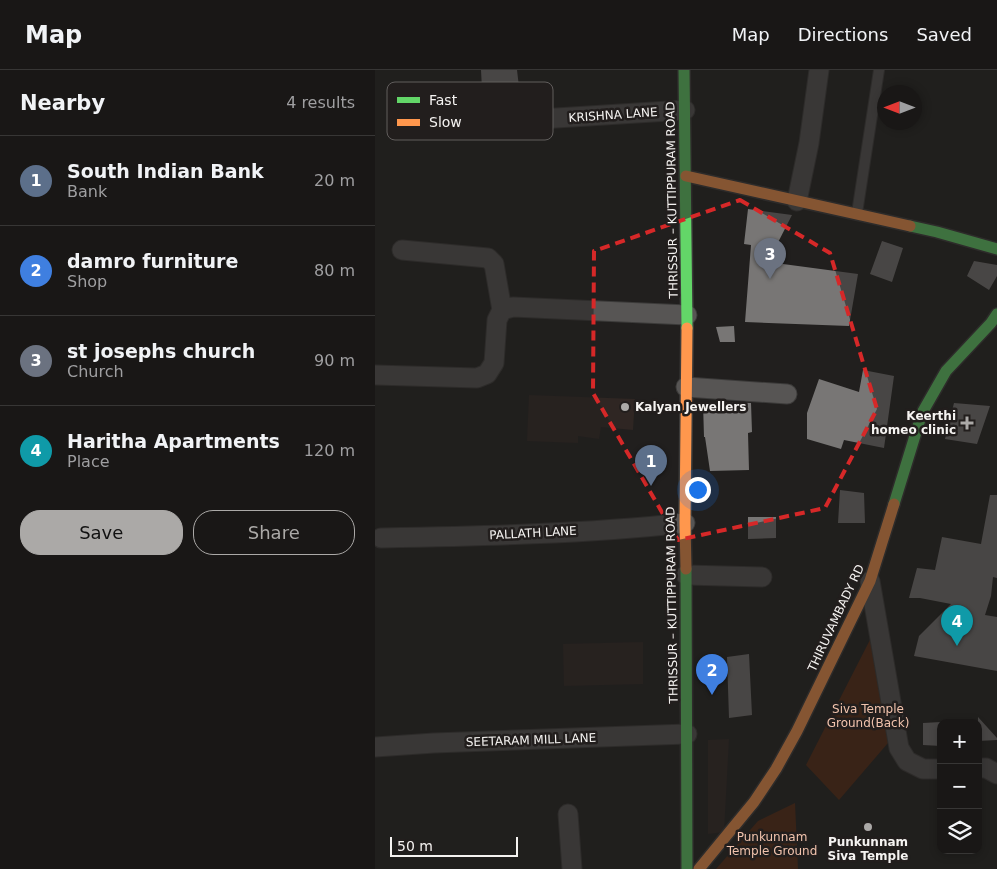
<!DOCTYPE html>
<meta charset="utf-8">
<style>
body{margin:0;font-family:"DejaVu Sans",sans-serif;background:#262423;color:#f1f3f6}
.controls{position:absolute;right:15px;bottom:15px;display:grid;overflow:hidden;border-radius:10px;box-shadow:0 2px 8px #0003}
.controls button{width:45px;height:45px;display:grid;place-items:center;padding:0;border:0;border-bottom:1px solid #373635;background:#191716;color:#f1f3f6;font:25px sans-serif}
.compass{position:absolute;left:502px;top:15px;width:45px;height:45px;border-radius:50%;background:#191716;box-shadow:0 2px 8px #0003;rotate:270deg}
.scale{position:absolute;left:15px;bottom:12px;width:128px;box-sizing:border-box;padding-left:5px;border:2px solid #f5f3f1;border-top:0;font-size:14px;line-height:18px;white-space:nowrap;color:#f5f3f1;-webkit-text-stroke:4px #221e1d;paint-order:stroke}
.you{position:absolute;left:322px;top:419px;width:18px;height:18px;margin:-12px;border:4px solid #fff;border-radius:50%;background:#1a73e8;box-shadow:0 0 0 8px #1a73e833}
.badge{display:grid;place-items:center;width:32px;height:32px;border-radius:50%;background:#aba9a7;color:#fff;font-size:16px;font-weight:700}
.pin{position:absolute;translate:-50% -41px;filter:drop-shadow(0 1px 2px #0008)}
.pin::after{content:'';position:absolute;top:26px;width:18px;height:15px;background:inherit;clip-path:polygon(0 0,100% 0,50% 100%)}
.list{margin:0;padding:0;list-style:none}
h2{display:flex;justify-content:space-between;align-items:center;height:65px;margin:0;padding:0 20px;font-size:21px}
h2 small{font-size:16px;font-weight:400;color:#9f9fa1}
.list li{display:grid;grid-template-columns:32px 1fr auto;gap:15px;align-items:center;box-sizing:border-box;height:90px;padding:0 20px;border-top:1px solid #373635}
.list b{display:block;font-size:19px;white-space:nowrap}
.list p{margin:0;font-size:16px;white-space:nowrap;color:#9f9fa1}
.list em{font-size:16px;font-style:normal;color:#9f9fa1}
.actions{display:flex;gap:10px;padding:15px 20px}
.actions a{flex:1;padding:11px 0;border:1px solid #aba9a7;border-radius:20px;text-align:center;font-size:18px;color:#aba9a7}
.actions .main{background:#aba9a7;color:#111}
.icon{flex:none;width:28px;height:28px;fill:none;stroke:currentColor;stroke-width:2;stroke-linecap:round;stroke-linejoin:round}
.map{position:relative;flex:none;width:622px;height:799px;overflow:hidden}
header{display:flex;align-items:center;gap:30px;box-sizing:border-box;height:70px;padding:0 25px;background:#191716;border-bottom:1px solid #373635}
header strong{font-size:24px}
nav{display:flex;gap:28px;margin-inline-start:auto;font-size:18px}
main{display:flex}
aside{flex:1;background:#191716}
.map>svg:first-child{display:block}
</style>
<header>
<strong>Map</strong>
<nav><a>Map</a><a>Directions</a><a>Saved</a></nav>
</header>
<main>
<aside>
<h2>Nearby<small>4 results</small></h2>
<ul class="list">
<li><span class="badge" style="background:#5c6f8a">1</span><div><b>South Indian Bank</b><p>Bank</p></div><em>20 m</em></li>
<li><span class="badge" style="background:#3f7fe0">2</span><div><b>damro furniture</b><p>Shop</p></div><em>80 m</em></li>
<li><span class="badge" style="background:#6b7280">3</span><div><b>st josephs church</b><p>Church</p></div><em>90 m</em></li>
<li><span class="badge" style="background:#0f9aa8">4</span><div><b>Haritha Apartments</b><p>Place</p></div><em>120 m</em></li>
</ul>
<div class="actions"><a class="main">Save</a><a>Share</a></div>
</aside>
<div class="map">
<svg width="622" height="799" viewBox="0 0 622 799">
<rect width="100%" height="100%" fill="#211f1e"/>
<path fill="#2f2623" d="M154 325 260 329 258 360 226 357 224 369 203 366V373L152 371Z
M268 572V614L189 616 188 574Z
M354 669 349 762 333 764V670Z"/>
<path fill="#572910" d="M499 562 531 652 464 730 431 695Z
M420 733 423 799H341L383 751Z"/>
<path fill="#787675" d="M106 0H142L144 17 107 19Z
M373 139 417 145 393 192 483 204 474 256 370 252 376 175 369 174Z
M507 171 528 178 517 212 495 204Z
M599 191 622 195V206L614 220 592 206Z
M359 256 360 272H345L341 257Z
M488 300 519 306 509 378 469 370 466 379 432 369V343L444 309 484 322Z
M354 332 376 333 377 362 373 363 374 400 335 401 330 367H329L328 333Z
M579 333 615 336 602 374 570 369Z
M465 420 489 423 490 453H463Z
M615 425H622V508L618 507 616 526 610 545 622 547V601L539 586 544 566 576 534 545 528H534L542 498 560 500 567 467 606 474Z
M373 447H401V468L373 469Z
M374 584 377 645 354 648 352 587Z
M603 647 622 668V670L603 671Z
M566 652V676L548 675V653Z"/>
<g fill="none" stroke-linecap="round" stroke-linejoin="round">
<defs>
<path id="lane" d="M482 143 504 0"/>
<path id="street" d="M165 49 310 40
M422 131 434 73 444 0
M27 180 113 188 119 194 127 240
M0 305 102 308 112 304 119 293 122 250 127 240 138 237 312 245
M311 317 412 324
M6 468C107 466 209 464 310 453
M311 505 387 507
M495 511 524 678 532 691 548 699H566
M0 677 59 673 312 664
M603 698H611L622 704
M193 744 197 799"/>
<path id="fast" d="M309 0 312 258
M535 156 562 162 622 179
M519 434 547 343 571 301 616 253 622 244
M311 499 312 799"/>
<path id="slow" d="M311 106 535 156
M311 499 310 453 312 258
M324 799 379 732 401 699 422 661 495 511 519 434"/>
</defs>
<use href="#lane" stroke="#3c3b3a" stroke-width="12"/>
<use href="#street" stroke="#3c3b3a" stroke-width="21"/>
<use href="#fast" stroke="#3c3b3a" stroke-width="14"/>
<use href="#slow" stroke="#3c3b3a" stroke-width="14"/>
<use href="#lane" stroke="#575554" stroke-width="10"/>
<use href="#street" stroke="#575554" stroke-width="19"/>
<use href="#fast" stroke="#63d668" stroke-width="11"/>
<use href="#slow" stroke="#ff974d" stroke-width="11"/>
</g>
<path d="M0 0H622V799H0ZM365 130 455 183 502 339 450 438 303 470 218 323 219 181Z" fill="#211f1e" fill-opacity=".55" fill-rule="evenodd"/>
<path fill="none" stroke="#d62828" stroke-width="4" stroke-dasharray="10 6" stroke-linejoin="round" d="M365 130 455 183 502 339 450 438 303 470 218 323 219 181Z"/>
<g fill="#aba9a7" stroke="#221e1d" stroke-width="2">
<circle cx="250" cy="337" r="5"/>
<path d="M589.5 345.5h5v5h5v5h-5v5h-5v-5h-5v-5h5z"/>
<circle cx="493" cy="757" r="5"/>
</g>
<g text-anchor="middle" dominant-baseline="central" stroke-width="5" stroke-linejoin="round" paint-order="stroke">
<g font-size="12" fill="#f5f3f1" stroke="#221e1d">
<text transform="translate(238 45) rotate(-4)">KRISHNA LANE</text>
<text transform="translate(297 130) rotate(-91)">THRISSUR – KUTTIPPURAM ROAD</text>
<text transform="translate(158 463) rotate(-3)">PALLATH LANE</text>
<text transform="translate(297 535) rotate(-91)">THRISSUR – KUTTIPPURAM ROAD</text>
<text transform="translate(461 548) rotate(-65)">THIRUVAMBADY RD</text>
<text transform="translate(156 670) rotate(-2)">SEETARAM MILL LANE</text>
</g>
<g font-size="12" font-weight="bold" fill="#f5f3f1" stroke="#221e1d" text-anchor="start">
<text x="260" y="337">Kalyan Jewellers</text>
<text x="581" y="346" text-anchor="end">Keerthi<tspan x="581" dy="14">homeo clinic</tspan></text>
<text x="493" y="772" text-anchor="middle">Punkunnam<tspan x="493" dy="14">Siva Temple</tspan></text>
</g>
<g font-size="12" fill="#f1c3ad" stroke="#221e1d">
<text x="493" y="639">Siva Temple<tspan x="493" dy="14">Ground(Back)</tspan></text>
<text x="397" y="767">Punkunnam<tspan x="397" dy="14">Temple Ground</tspan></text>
</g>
</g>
<rect x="12" y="12" width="166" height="58" rx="8" fill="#221e1d" stroke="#615e5d" stroke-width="1"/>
<rect x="22" y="27" width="23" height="6" fill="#63d668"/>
<rect x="22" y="49" width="23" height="7" fill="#ff974d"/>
<g font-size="14" fill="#f5f3f1">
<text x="54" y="35">Fast</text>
<text x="54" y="57">Slow</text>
</g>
</svg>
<div class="controls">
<button>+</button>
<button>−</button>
<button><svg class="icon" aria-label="layers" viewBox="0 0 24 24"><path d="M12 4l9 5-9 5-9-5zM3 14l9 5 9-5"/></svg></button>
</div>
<svg class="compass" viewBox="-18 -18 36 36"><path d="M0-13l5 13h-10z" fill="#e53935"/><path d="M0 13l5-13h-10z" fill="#9f9fa1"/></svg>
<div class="scale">50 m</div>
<div class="you"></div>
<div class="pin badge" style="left:276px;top:416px;background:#5c6f8a">1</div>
<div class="pin badge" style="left:337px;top:625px;background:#3f7fe0">2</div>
<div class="pin badge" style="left:395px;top:209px;background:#6b7280">3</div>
<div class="pin badge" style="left:582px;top:576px;background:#0f9aa8">4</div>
</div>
</main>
